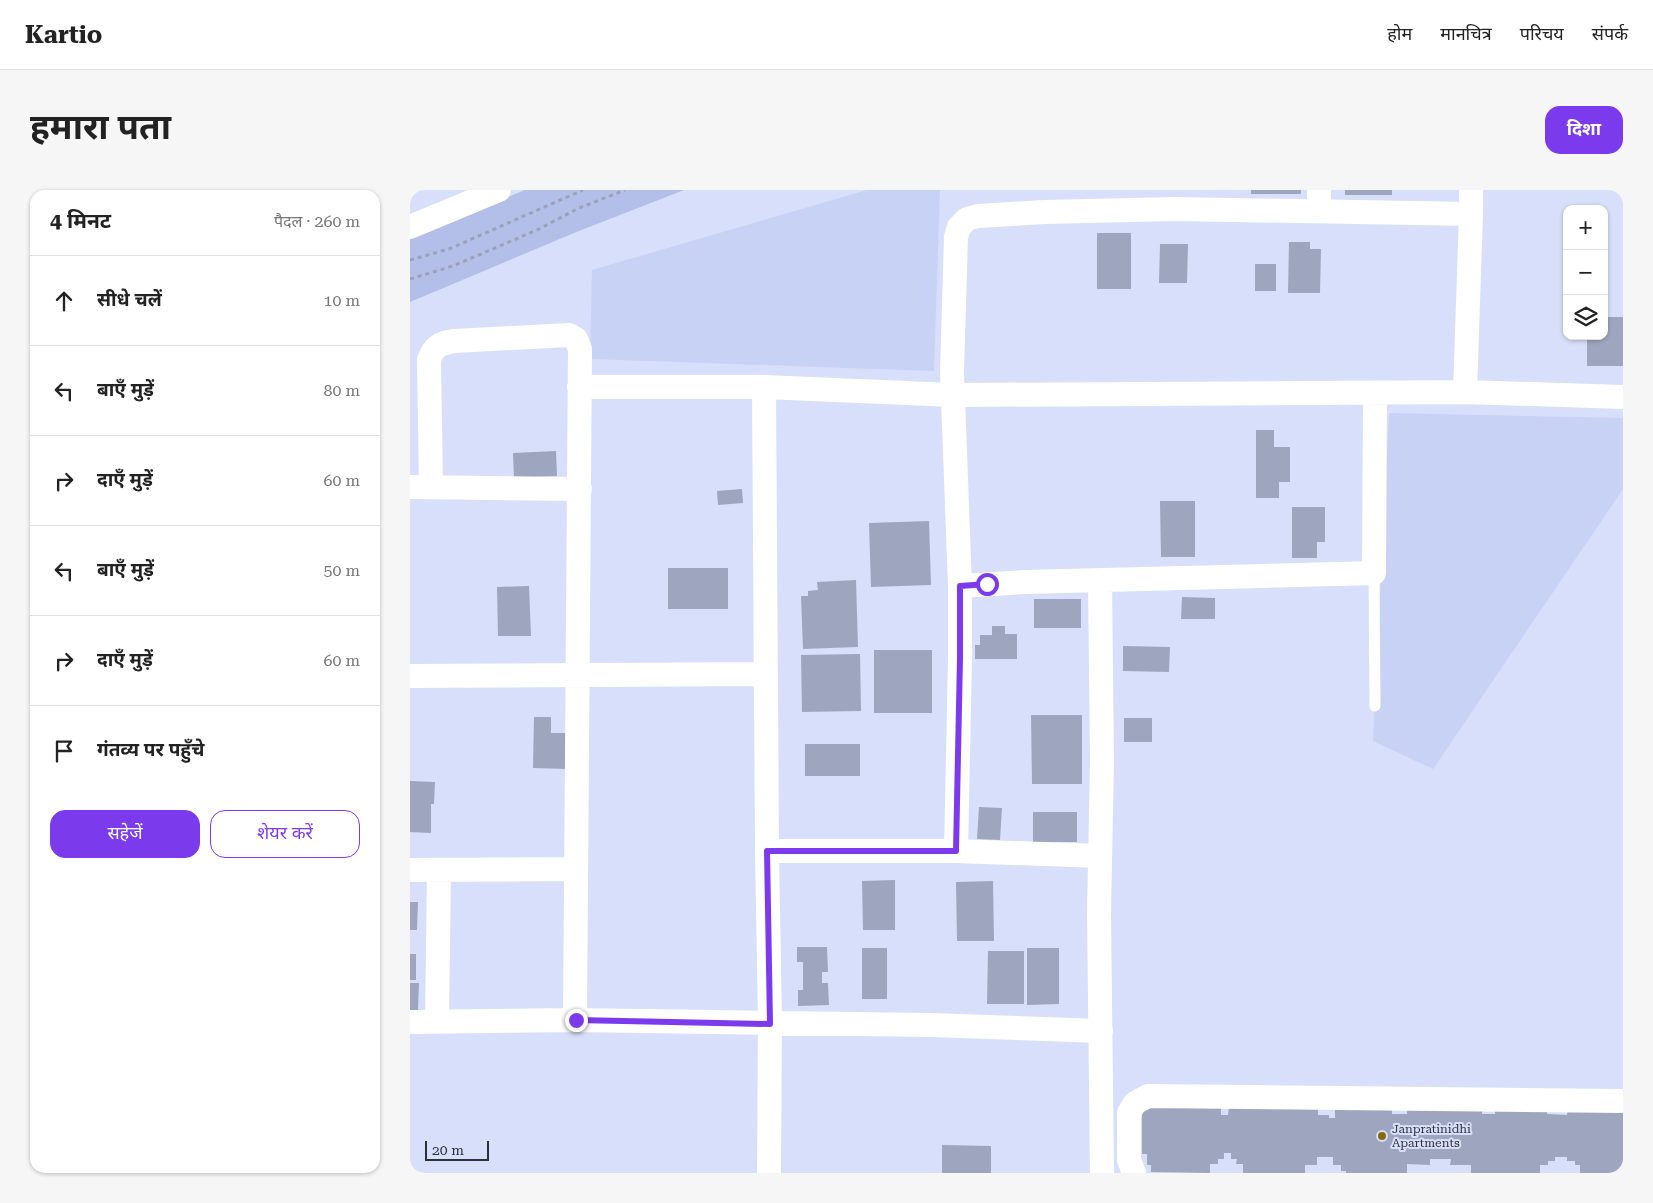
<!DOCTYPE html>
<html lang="hi">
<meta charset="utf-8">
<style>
body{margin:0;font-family:"Roboto Serif","Noto Sans Devanagari",serif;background:#f6f6f6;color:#222}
.controls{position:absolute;right:15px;top:15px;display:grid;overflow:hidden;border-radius:10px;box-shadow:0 1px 4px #0004}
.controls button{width:45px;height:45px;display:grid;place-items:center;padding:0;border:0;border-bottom:1px solid #e0e0e0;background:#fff;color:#222;font:25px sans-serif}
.scale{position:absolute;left:15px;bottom:12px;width:64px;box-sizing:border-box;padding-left:5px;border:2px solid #2d303a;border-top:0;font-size:14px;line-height:18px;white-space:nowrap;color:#2d303a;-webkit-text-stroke:4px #d7dffa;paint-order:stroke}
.stop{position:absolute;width:15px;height:15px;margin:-11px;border:4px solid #7c3aed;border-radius:50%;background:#fff}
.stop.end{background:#7c3aed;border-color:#fff;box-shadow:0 1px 5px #0008}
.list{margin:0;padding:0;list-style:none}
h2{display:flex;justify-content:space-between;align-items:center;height:65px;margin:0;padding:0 20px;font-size:21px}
h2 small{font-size:16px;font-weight:400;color:#767676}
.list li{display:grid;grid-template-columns:32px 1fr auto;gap:15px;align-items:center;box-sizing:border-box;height:90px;padding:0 20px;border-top:1px solid #e0e0e0}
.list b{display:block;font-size:19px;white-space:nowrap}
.list em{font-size:16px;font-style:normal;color:#767676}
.actions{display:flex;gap:10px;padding:15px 20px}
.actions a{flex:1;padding:11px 0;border:1px solid #7c3aed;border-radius:15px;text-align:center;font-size:18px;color:#7c3aed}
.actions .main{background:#7c3aed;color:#fff}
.icon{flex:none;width:28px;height:28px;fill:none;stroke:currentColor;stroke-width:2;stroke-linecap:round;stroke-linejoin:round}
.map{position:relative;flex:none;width:1213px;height:983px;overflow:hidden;border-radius:15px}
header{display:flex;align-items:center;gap:30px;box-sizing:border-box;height:70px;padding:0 25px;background:#fff;border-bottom:1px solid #e0e0e0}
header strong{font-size:24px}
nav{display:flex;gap:28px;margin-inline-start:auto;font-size:18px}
.intro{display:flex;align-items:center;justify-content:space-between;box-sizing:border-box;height:120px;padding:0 30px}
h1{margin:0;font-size:35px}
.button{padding:12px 22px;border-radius:15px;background:#7c3aed;color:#fff;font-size:18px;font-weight:700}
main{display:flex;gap:30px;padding:0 30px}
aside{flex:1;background:#fff;border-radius:15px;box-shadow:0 1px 4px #0004}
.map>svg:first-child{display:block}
</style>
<header>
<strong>Kartio</strong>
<nav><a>होम</a><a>मानचित्र</a><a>परिचय</a><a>संपर्क</a></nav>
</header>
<div class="intro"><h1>हमारा पता</h1><a class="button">दिशा</a></div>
<main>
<aside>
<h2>4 मिनट<small>पैदल · 260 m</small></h2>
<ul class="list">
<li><svg class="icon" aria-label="ahead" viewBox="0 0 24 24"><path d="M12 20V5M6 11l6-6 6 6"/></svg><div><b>सीधे चलें</b></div><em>10 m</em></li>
<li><svg class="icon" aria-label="left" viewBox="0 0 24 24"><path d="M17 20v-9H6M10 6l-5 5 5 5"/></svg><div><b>बाएँ मुड़ें</b></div><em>80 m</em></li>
<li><svg class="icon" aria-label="right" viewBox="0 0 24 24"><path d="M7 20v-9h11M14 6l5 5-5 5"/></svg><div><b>दाएँ मुड़ें</b></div><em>60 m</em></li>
<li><svg class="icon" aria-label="left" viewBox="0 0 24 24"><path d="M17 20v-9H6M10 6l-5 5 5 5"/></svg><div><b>बाएँ मुड़ें</b></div><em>50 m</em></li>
<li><svg class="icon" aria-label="right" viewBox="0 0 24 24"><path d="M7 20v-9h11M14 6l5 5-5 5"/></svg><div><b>दाएँ मुड़ें</b></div><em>60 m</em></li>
<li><svg class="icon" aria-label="arrive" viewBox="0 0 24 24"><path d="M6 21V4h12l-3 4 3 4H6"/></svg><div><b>गंतव्य पर पहुँचे</b></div></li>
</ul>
<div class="actions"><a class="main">सहेजें</a><a>शेयर करें</a></div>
</aside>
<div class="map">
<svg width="1213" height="983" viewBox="0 0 1213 983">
<rect width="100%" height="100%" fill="#d7dffa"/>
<path fill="#c8d2f4" d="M457 0H530L524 181 180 169 182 80Z
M979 223 1213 228V299L1023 579 963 551Z"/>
<path fill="#b3bfe8" d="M115 0H274L164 43 0 112V47Z"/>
<path fill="#9ea5bf" d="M841 0H891V4H841Z
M935 0H982V5H935Z
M687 43H721V99H687Z
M879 52H900V59H911L910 103H878Z
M750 54H778L777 93H749Z
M845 74H866V101H845Z
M1194 127H1213V176H1177V146H1194Z
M846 240H864V257H880V292H869V308H846Z
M146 261 147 286 104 288 103 263Z
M332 299 333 313 308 315 307 301Z
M750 311H785V367H751Z
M882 317H915V352H907V368H882Z
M519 331 521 395 461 397 459 333Z
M258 378H318V419H258Z
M446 390 448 457 393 459 391 406H398V401L408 400 407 392Z
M119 396 121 446H88L87 397Z
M772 407 805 408V429H771Z
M624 409H671V438H624Z
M582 436H595V444H607V469H565V455H570V445H582Z
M713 456 760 457 759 482 713 481Z
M464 460H522V523H464Z
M450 464 451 521 392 522 391 465Z
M621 525H672V594H622Z
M124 527H141V543H159L158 579 123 578Z
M714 528H742V552H714Z
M395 554H450V586H395Z
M0 591 25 592 24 614H21V643L0 642Z
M569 617 592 618 590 650 567 649Z
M623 622H667V652H623Z
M485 690V740H453L452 691Z
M583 691 584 751H547L546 692Z
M0 712H8L7 740H0Z
M387 757H417L418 782H412V793H418L419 815 388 816V800H393V772H387Z
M452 758H477V809H452Z
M617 758H649V814L617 815Z
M578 761H614V814H577Z
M0 764H6V790H0Z
M0 793H9L8 820H0Z
M732 916 811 917V925H818L819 917 908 918V925H919V928H925V917L982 918V924H997V918L1072 919V924H1085V918L1137 919V924L1157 925 1158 918 1213 919V983H1170V975H1165V971H1157V967H1145V971H1138V975H1130V983H1061V975H1040L1041 969H1020V975L997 974V983H936V981H931V975H923V967H907V975H895V983H833V974H826L827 969H821V963H814V969H808V974H800V983L741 982V975H737V964H732Z
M532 955 581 956V983H532Z"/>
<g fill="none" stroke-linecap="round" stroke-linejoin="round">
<path stroke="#9ba1b6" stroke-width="3" stroke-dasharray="4 4" stroke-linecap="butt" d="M0 70 39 59 173 0
M0 89 43 76 127 40 169 18 215 0"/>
<path stroke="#fff" stroke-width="11" d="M964 383 965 516"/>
<path stroke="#fff" stroke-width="24" d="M1061 0V24
M909 21V0
M0 37 89 0
M169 197H354L543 205 1055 202 1213 207
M354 197 357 661 360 833 359 983
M0 297 170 299
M21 297 19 170C23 157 30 153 44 151L159 145 166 149 170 159 165 830
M690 391 692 572 689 723 692 983
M550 396 615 392 964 383 965 203
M0 486 355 484
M357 661H546L690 666
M546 661 550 468V396L542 182 546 47 549 37 557 29 568 26 635 22 764 19 1061 24 1055 202
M0 680 166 679
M27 831 29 680
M0 832 165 830 520 835 691 841
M724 983 719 970V923L725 913 738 906 1213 911"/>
</g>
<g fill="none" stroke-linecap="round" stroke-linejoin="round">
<path stroke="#7c3aed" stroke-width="6" d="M166 830 360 834 357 661H546L550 468V396L577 394"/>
</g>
<circle fill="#866d0c" stroke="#d7dffa" stroke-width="2" cx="972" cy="946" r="5"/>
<g text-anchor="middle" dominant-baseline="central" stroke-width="4" stroke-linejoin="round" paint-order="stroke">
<g font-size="12" fill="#2d303a" stroke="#d7dffa" text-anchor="start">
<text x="982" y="939">Janpratinidhi<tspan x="982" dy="14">Apartments</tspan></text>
</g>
</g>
</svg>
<div class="controls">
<button>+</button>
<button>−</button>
<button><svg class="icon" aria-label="layers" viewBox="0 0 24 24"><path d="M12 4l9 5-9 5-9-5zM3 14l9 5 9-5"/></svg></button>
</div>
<div class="scale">20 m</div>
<div class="stop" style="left:577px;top:394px"></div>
<div class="stop end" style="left:166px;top:830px"></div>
</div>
</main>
